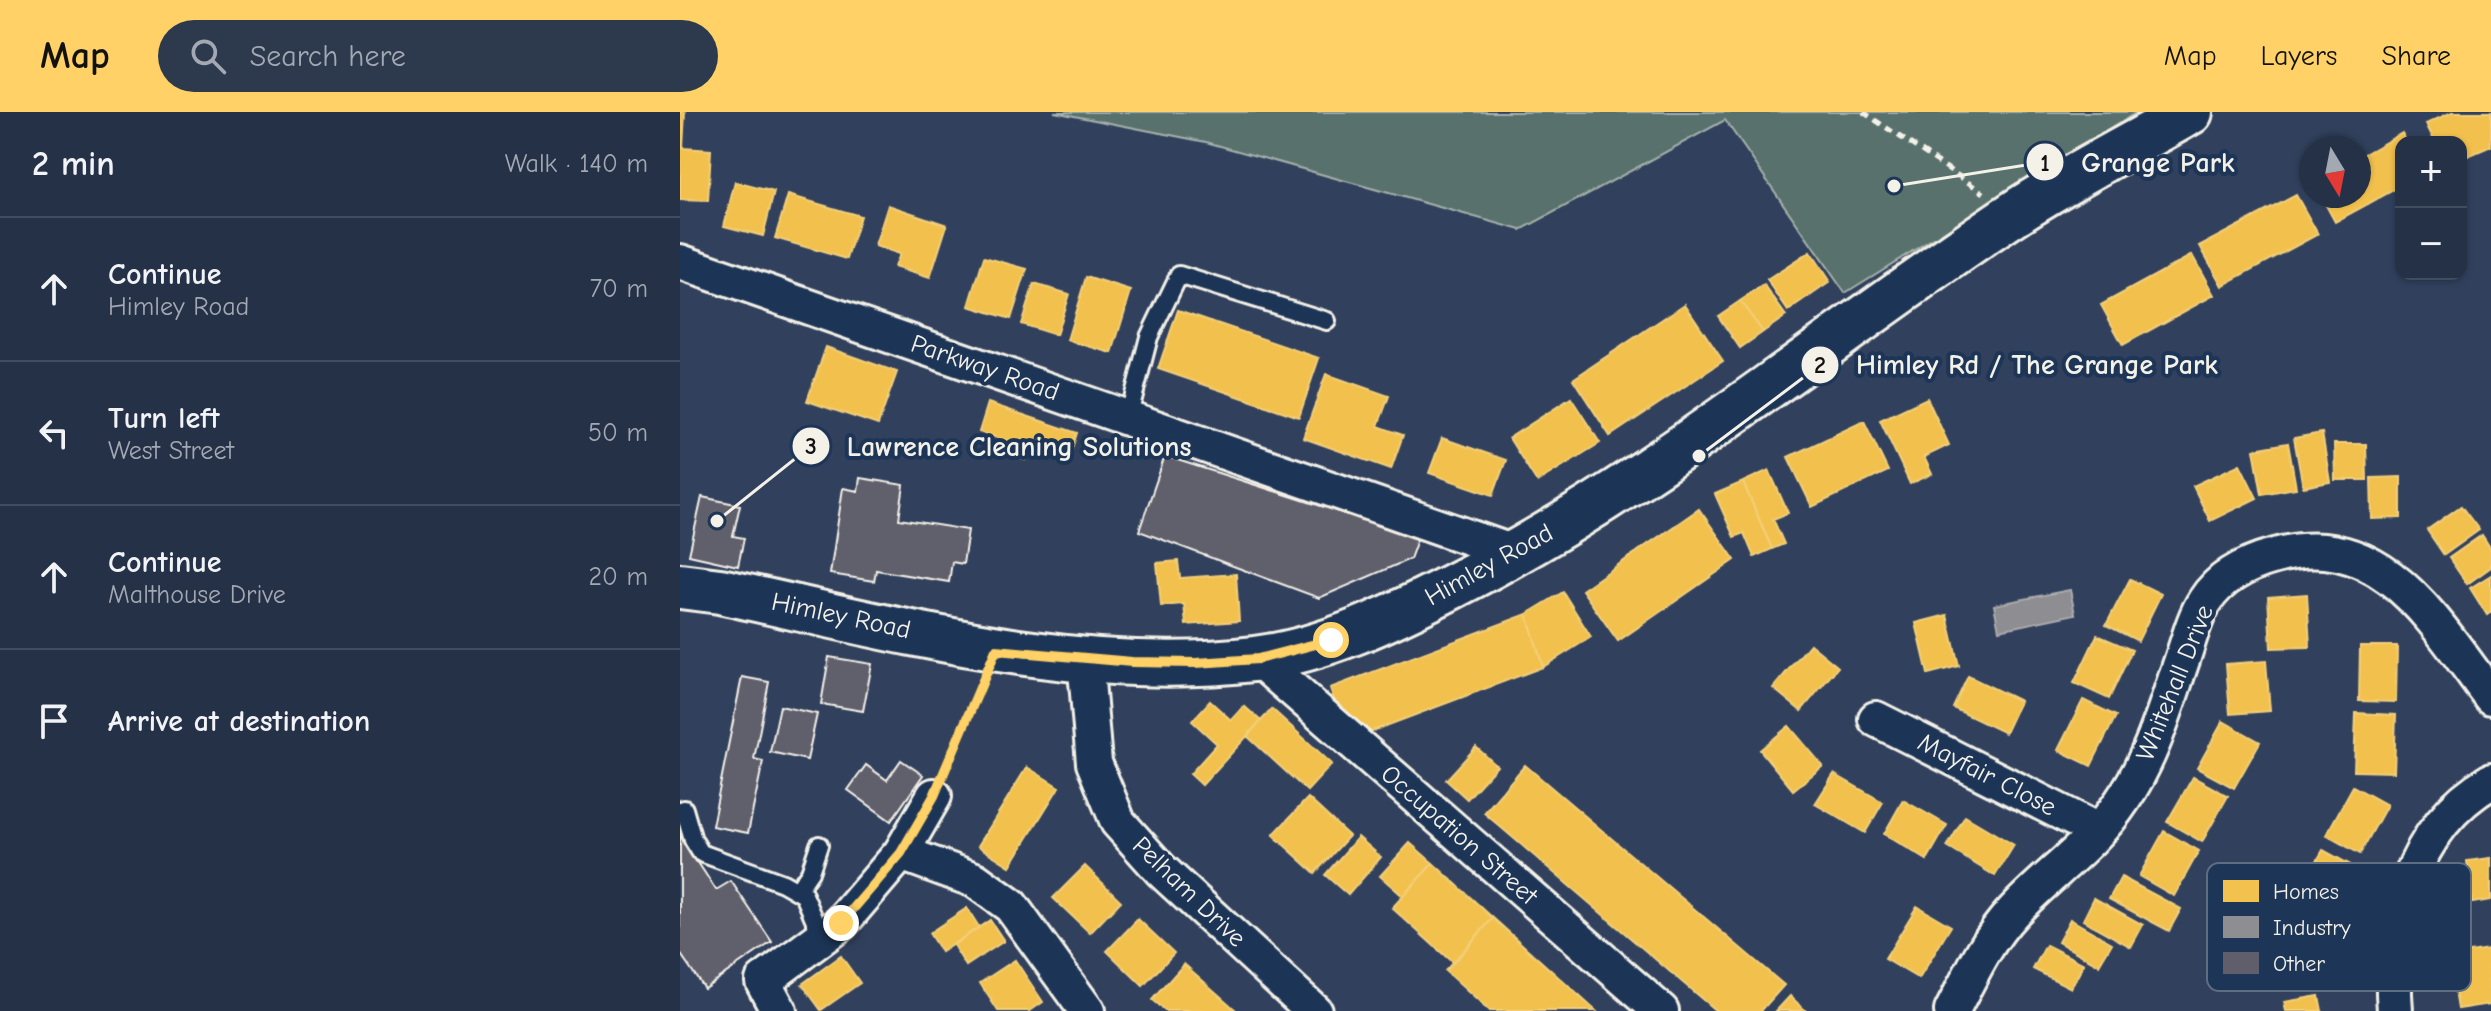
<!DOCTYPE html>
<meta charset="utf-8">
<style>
body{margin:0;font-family:"Comic Neue",sans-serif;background:#2d394d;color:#f1f3f6}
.controls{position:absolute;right:24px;top:24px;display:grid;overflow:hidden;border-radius:16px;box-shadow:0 2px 6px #0004}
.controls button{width:72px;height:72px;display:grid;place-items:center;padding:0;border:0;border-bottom:2px solid #424c5f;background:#253146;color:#f1f3f6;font:40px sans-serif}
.compass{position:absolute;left:1619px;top:24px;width:72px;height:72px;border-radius:50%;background:#253146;box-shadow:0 2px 6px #0004;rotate:170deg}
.stop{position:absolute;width:24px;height:24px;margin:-18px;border:6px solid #ffd166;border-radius:50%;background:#fff}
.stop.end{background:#ffd166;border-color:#fff;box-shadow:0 2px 8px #0008}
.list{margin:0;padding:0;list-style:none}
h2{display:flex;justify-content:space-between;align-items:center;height:104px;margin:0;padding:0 32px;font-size:34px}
h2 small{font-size:26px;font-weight:400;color:#a3a9b3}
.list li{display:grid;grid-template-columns:52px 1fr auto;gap:24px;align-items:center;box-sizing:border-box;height:144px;padding:0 32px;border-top:2px solid #424c5f}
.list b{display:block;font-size:30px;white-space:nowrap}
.list p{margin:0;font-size:26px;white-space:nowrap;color:#a3a9b3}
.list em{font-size:26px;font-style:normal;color:#a3a9b3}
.icon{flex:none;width:44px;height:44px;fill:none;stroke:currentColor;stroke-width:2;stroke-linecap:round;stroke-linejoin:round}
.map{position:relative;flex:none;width:1811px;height:899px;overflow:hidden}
header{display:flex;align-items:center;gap:48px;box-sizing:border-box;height:112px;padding:0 40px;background:#ffd166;color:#111}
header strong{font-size:38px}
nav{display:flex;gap:44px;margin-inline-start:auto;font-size:28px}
.search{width:560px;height:72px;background:#2d394d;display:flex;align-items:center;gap:20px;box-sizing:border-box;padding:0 28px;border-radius:44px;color:#a3a9b3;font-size:30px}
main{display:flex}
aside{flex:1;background:#253146}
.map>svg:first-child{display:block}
</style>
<header>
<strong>Map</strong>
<div class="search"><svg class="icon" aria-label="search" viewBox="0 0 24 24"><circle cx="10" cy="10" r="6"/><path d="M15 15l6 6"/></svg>Search here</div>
<nav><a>Map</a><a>Layers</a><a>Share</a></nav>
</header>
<main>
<aside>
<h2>2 min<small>Walk · 140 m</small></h2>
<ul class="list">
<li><svg class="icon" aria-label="ahead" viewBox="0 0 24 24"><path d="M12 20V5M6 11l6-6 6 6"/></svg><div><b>Continue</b><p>Himley Road</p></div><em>70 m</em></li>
<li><svg class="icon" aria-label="left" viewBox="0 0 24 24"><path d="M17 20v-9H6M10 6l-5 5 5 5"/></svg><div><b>Turn left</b><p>West Street</p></div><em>50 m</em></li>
<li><svg class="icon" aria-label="ahead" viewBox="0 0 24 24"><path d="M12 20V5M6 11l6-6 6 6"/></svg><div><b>Continue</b><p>Malthouse Drive</p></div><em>20 m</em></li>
<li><svg class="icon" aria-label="arrive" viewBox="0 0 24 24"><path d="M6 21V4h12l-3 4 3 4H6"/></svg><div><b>Arrive at destination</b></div></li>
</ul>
</aside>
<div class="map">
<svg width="1811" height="899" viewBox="0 0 1811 899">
<rect width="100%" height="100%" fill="#31415d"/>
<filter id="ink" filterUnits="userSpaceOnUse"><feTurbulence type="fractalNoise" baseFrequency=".0125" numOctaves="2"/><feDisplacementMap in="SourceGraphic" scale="16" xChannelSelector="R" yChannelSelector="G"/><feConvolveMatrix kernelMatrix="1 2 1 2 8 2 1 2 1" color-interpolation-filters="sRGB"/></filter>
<g filter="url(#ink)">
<path fill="#59716d" stroke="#a6b1aa" stroke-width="2" d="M374 0H1457L1165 181 1045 8 841 118 526 30Z"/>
<path fill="#f2c14e" stroke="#f3cf7c" stroke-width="2" d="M0 0H5L3 36 31 38 28 89 0 88Z
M1772 0H1811V34L1781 47V30H1755L1746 12Z
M1722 21 1727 30H1721V74L1655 110 1641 84H1679V45Z
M55 70 94 80 83 124 44 114Z
M108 83 180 104 167 147 95 126Z
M1616 83 1638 122 1542 174 1520 134Z
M208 93 267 113 250 166 214 155 219 142 195 134Z
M1130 140 1150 170 1108 199 1087 168Z
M1512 143 1534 183 1443 233 1421 193Z
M304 145 347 157 331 207 289 194Z
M406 165 451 179 432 241 387 228Z
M354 172 389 182 376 223 341 212Z
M1084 173 1106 204 1083 220 1060 189Z
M1060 189 1083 220 1060 236 1038 204Z
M1005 192 1043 249 930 324 893 267Z
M498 198 639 246 619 305 478 257Z
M146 235 217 260 198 313 127 289Z
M646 262 709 284 698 314 723 323 711 357 623 326Z
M891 286 920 331 857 370 829 326Z
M1247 286 1269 333 1244 345 1252 362 1230 372 1200 308Z
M308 291 397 321 388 349 349 337 345 348 323 341 327 329 299 320Z
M1184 309 1208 359 1132 395 1108 345Z
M1642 321 1650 370 1623 375 1614 326Z
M762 326 826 348 813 383 749 361Z
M1608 331 1616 376 1582 382 1574 337Z
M1654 332H1686L1687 368H1655Z
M1560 352 1577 386 1530 409 1513 374Z
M1089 358 1108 401 1093 407 1104 432 1092 437 1063 370Z
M1721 365V406L1692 407 1691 366Z
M1063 370 1092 437 1074 445 1064 421 1054 425 1035 382Z
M1781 394 1799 418 1764 443 1747 418Z
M1019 397 1055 448 938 529 902 478Z
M1802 423 1811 437V455L1787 472 1769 446Z
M498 449 500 466 556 462 559 509 506 513 504 492 481 494 477 451Z
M1811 463V500L1807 503 1790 476Z
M1450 467 1481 482 1458 529 1426 513Z
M883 480 911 525 863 555 847 502Z
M1627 482 1630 535 1591 536 1588 485Z
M847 502 863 555 687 621 655 591 650 576Z
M1267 503 1279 554 1248 562 1236 511Z
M1417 523 1452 538 1429 587 1394 571Z
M1130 532 1158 555 1121 599 1093 576Z
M1680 534H1717L1716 590 1679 589Z
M1586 549 1590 599 1550 602 1546 552Z
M1288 564 1340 589 1325 621 1273 596Z
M1403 588 1436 604 1411 654 1378 638Z
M530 589 551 608 564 594 581 609 522 673 510 662 537 632 512 609Z
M592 597 652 652 627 679 567 624Z
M1676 601 1716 603 1714 660 1674 659Z
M1543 609 1580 630 1554 676 1517 656Z
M1109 614 1143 654 1113 678 1080 638Z
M796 635 817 654 787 687 766 668Z
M845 653 1104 873 1081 899H1036L804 701Z
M347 655 379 675 330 754 298 734Z
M1154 662 1203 690 1185 721 1135 692Z
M1513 665 1548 684 1522 730 1487 710Z
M1673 674 1707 693 1680 742 1646 723Z
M628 686 669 724 635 761 593 723Z
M1223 688 1267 713 1247 748 1204 722Z
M1285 704 1334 733 1315 764 1267 735Z
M1484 719 1519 739 1494 784 1459 764Z
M678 725 701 745 668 783 645 763Z
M730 731 753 751 723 784 700 764Z
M1643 738 1674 755 1647 802 1616 785Z
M1811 746V788L1792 791 1787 749Z
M753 751 813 806 773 851 712 796Z
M405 754 441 789 410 821 373 786Z
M1441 765 1501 797 1489 819 1429 787Z
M1414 786 1463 813 1451 835 1403 808Z
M1237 794 1271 814 1239 867 1205 847Z
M287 796 299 815 261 840 249 821Z
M813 806 916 899H809L765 859Z
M458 807 494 841 463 874 427 839Z
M1390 807 1432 831 1419 853 1378 830Z
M310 808 324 829 286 854 273 833Z
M1366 833 1404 852 1391 876 1353 857Z
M1809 837 1811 892 1778 897 1769 843Z
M161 844 180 871 141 898 122 872Z
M335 848 363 890 350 899H318L300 871Z
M504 852 557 899H485L472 888Z
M1110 884 1126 899H1096Z
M1639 884 1642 899H1606L1604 890Z"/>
<path fill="#8d8d92" stroke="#acabac" stroke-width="2" d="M1390 478 1395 502 1319 518 1314 493Z"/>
<path fill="#615e6c" stroke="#f4f1e8" stroke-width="2" d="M485 344 738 425 730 447 639 486 459 419Z
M180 366 224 373 219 407 288 418 283 452 272 450 269 470 196 458 194 469 150 462 163 376 178 379Z
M22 385 60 393 53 424 64 426 58 454 9 443Z
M149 545 192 552 183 599 141 592Z
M62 565 89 570 74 647 83 649 68 721 32 714Z
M100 594 137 602 127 648 90 640Z
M221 648 243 663 211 709 168 678 186 653 207 668Z
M0 723 36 778 51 769 92 830 24 876 0 841Z"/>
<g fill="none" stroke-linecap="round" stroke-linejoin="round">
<defs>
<path id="lane" d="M448 306 469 225 499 163 647 209
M4 697 13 728 21 741 103 771 124 783 142 825
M117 779 130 760 139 733"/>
<path id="street" d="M0 150 837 442
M405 546 414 651 438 710 481 758 634 899
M578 547 981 899
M1196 607 1418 719
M221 741 254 684
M99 899 83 869 161 811 221 741 295 768 331 794 407 899
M1272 899C1290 865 1305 830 1332 801 1367 763 1413 733 1442 689 1472 646 1486 594 1503 545 1509 527 1515 504 1525 489 1541 464 1569 451 1595 444 1703 414 1756 513 1811 585
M1715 899C1708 811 1730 716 1811 669"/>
<path id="secondary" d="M0 474 40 479C213 516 396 568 574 547 643 539 713 505 773 474 974 372 1146 226 1333 102 1389 65 1451 34 1510 0"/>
</defs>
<use href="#lane" stroke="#f4f1e8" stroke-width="22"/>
<use href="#street" stroke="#f4f1e8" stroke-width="40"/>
<use href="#secondary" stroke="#f4f1e8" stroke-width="50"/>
<path stroke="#f4f1e8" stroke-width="5" stroke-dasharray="8 6" stroke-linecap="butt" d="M1183 0 1304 81
M265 658 302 572"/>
<use href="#lane" stroke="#1d3557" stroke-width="16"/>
<use href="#street" stroke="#1d3557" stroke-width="34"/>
<use href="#secondary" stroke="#1d3557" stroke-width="44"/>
</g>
</g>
<g fill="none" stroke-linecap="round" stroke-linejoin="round" filter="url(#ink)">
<path stroke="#ffd166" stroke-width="10" d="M161 811 221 741 254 684 316 538 452 550 516 551 578 547 651 528"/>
</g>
<g text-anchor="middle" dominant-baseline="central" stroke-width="8" stroke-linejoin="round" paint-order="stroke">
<g font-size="26" fill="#f4f1e8" stroke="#1d3557">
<text transform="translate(305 256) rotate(19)">Parkway Road</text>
<text transform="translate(809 453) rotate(-29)">Himley Road</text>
<text transform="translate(161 504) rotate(12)">Himley Road</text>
<text transform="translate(1495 571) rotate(-68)">Whitehall Drive</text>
<text transform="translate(1307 663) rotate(27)">Mayfair Close</text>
<text transform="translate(779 723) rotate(41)">Occupation Street</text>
<text transform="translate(509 780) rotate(44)">Pelham Drive</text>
</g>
</g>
<rect x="1527" y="751" width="264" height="128" rx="12" fill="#1d3557" stroke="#5e6d82" stroke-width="2"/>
<rect x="1543" y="768" width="36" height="22" fill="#f2c14e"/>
<rect x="1543" y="804" width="36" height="22" fill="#8d8d92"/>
<rect x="1543" y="840" width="36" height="22" fill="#615e6c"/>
<g font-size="22" fill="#f4f1e8">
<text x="1593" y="787">Homes</text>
<text x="1593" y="823">Industry</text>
<text x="1593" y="859">Other</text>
</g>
<path fill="none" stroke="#f4f1e8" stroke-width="3" d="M1214 74L1365 50M1019 344L1140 253M37 409L131 334"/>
<g fill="#f4f1e8" stroke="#1d3557" stroke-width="3">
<circle cx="1214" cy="74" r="8"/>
<circle cx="1019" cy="344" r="8"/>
<circle cx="37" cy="409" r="8"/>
<circle cx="1365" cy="50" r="20"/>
<circle cx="1140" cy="253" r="20"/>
<circle cx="131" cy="334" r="20"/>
</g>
<g font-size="24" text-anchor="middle" font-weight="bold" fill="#111">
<text x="1365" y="59">1</text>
<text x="1140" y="261">2</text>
<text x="131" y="342">3</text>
</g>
<g font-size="28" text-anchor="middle" font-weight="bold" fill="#f4f1e8" stroke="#1d3557" stroke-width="8" stroke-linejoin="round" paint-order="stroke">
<text x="1478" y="60">Grange Park</text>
<text x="1357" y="262">Himley Rd / The Grange Park</text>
<text x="339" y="344">Lawrence Cleaning Solutions</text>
</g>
</svg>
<div class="controls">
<button>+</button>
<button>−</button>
</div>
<svg class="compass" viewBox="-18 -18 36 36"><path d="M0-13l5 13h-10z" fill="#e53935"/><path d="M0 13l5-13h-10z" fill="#a3a9b3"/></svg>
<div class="stop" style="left:651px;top:528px"></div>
<div class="stop end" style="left:161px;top:811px"></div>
</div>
</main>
